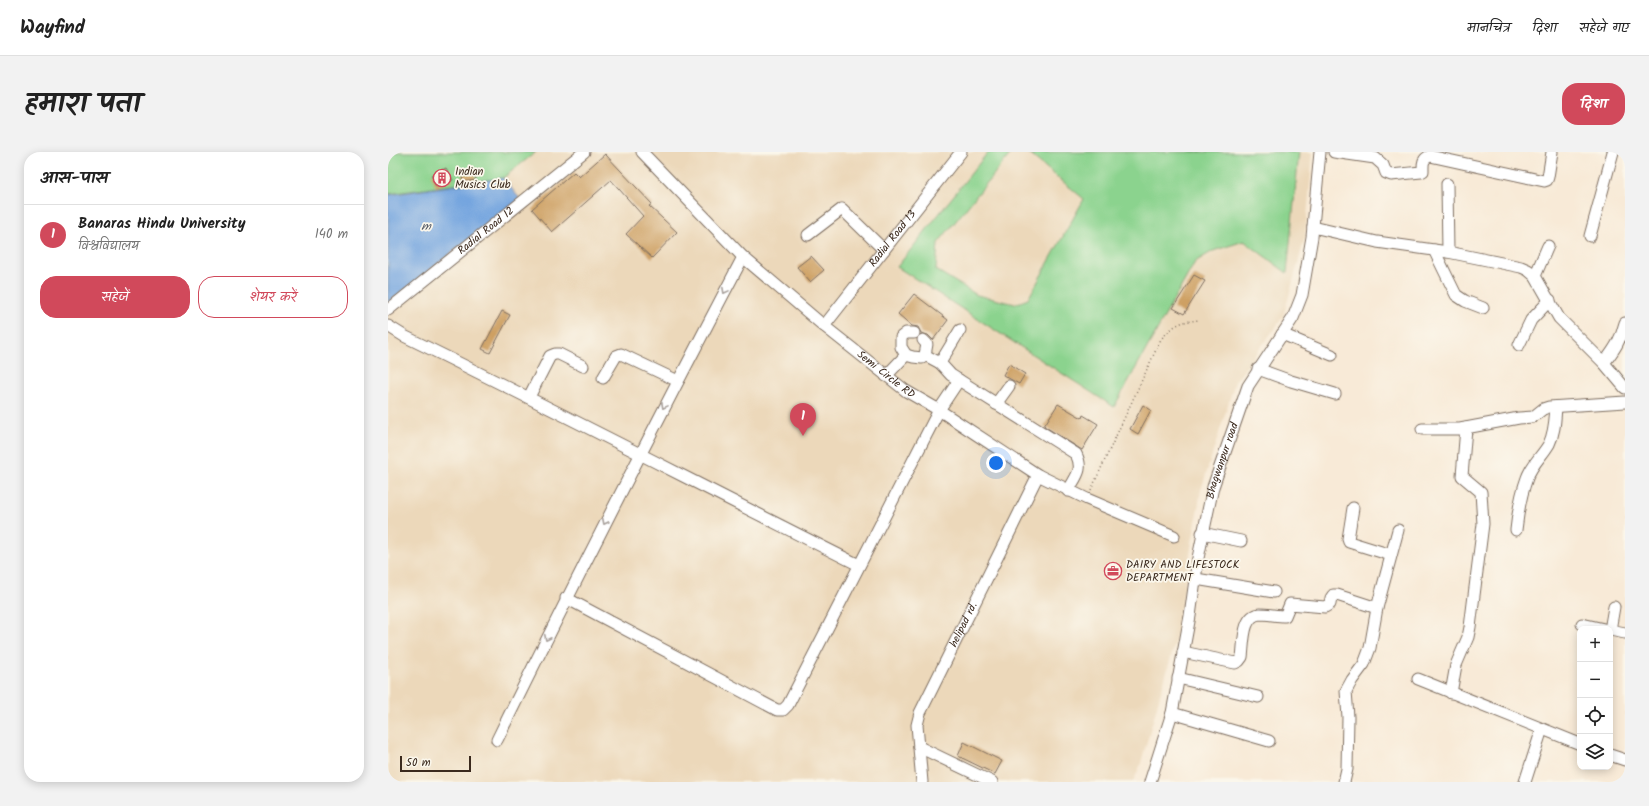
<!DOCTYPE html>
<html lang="hi">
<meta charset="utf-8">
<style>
body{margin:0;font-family:Kalam,"Playpen Sans Deva",sans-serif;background:#f2f2f2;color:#222}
.controls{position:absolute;right:12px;bottom:12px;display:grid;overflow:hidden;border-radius:8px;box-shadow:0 2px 10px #0003}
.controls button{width:36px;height:36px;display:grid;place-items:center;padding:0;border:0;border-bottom:1px solid #e0e0e0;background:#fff;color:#222;font:20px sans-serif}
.scale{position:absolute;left:12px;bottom:10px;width:71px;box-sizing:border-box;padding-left:4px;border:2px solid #3b2a1e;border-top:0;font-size:11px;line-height:14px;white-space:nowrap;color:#3b2a1e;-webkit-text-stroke:3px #fbf7ec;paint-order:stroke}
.you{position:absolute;left:608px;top:311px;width:14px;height:14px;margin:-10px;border:3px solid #fff;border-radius:50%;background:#1a73e8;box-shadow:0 0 0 6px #1a73e833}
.badge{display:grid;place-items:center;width:26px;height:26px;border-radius:50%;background:#d1495b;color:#fff;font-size:13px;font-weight:700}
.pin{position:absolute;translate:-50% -33px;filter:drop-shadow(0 1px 2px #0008)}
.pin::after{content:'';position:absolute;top:21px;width:14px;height:12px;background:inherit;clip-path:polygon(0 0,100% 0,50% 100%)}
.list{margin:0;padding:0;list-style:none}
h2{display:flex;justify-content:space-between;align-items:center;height:52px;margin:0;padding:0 16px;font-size:17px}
h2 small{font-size:13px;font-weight:400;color:#767676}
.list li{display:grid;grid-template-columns:26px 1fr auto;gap:12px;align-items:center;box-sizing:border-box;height:60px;padding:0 16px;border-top:1px solid #e0e0e0}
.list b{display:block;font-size:15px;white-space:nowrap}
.list p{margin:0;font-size:13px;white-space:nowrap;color:#767676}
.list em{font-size:13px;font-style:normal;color:#767676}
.actions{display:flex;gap:8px;padding:12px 16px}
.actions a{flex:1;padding:9px 0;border:1px solid #d1495b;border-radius:16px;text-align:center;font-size:14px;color:#d1495b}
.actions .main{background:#d1495b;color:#fff}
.icon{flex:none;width:22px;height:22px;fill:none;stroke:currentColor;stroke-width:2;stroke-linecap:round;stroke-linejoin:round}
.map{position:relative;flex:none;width:1237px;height:630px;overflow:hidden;border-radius:16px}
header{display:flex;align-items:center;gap:24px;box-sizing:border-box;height:56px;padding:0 20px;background:#fff;border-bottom:1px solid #e0e0e0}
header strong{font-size:19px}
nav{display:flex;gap:22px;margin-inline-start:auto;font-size:14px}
.intro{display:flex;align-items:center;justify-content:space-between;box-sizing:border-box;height:96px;padding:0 24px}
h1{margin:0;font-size:28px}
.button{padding:10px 18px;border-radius:16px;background:#d1495b;color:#fff;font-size:14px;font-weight:700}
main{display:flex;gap:24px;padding:0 24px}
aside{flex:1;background:#fff;border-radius:16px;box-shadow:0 2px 10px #0003}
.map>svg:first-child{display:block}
</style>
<header>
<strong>Wayfind</strong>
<nav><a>मानचित्र</a><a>दिशा</a><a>सहेजे गए</a></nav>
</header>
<div class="intro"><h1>हमारा पता</h1><a class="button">दिशा</a></div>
<main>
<aside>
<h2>आस-पास<small></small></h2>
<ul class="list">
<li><span class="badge">1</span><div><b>Banaras Hindu University</b><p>विश्वविद्यालय</p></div><em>140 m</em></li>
</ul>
<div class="actions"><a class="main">सहेजें</a><a>शेयर करें</a></div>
</aside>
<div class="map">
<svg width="1237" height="630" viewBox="0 0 1237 630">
<rect width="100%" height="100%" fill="#fbf7ec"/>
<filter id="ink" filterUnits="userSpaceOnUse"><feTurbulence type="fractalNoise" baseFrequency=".025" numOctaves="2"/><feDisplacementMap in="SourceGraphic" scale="8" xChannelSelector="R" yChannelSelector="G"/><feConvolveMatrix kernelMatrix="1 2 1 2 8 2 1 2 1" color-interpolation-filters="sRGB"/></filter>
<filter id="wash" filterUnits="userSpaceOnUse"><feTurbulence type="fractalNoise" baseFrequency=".012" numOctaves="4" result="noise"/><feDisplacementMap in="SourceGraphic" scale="16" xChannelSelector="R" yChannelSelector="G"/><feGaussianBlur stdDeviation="0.9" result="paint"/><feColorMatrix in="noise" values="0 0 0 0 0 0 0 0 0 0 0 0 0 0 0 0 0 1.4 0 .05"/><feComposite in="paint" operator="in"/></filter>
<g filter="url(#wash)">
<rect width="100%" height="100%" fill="#f8ead7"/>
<path fill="#ecd8ba" d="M0 0H925L917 86 895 165 847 230 813 338 787 491 752 614 745 630H0Z"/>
<path fill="#8bd38e" stroke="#637e56" d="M0 0H148L115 26 0 42Z
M600 0H624L550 91 548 118 589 143 627 152 640 147 696 47 639 0H911L899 121 856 89 825 99 807 110 726 255 509 115Z"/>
<path fill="#75a5df" stroke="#58687e" d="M115 26 132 47 0 151V43Z"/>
<g id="blocks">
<path fill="#cea064" d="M217 2 264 52 261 54 289 80 264 106 238 82 255 64 223 28 164 80 144 57 186 20 191 25Z
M58 16 65 28 48 35 43 23Z
M87 21 88 28 75 30 74 22Z
M423 104 436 118 422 130 409 115Z
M806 123 817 129 796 162 785 156Z
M526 142 560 168 545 188 540 183 533 181 530 175 524 174 510 162Z
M114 159 122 163 102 201 94 197Z
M621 212 637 222 631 232 615 223Z
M670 252 694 266 695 263 710 272 694 298 656 274Z
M755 253 763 258 750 282 742 277Z
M576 590 614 609 607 622 570 604Z"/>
</g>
</g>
<g filter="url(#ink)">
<use href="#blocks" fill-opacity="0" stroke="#7d6d5f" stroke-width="1"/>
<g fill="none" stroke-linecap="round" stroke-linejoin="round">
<defs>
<g id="minor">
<path id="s1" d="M254 0 355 105 436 174 518 239 551 258 650 323 699 347 786 384"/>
<path d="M946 0 987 6 995 13 998 21 1003 23 1033 20 1035 19C1035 12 1034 7 1042 4L1156 29 1159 28 1160 25 1164 0"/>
<path d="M1059 32 1060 100"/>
<path d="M925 75 989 90 1060 100 1133 115 1140 118 1147 124 1171 166 1216 211 1237 236"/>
<path d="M420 83 454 57 496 98"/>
<path d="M1202 84 1225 0"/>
<path d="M1046 98 1068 143 1077 149 1095 156"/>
<path d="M1147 124 1160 94"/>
<path id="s2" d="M0 158 196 0"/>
<path d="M0 174 16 184C168 258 319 337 471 413"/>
<path id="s3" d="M436 174 573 0"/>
<path d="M894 182 944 203"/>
<path d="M535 188 539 192 537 203"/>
<path d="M1131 193 1143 168 1162 148"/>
<path d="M518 203 513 195V185L518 181H526"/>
<path d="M552 211 563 223 688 302C696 318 688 324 680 339"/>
<path d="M1216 211C1226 198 1233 188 1237 171"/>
<path d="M870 217 903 229 947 242"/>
<path d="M498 224 518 203 525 205 534 206 537 203 552 211 572 178"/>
<path d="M215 226 228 204 233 202 290 229"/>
<path d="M141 245 162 204 167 202H171L195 214"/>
<path d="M608 252 621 234"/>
<path d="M1034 277H1072L1131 266 1145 265 1155 257 1161 255 1237 250"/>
<path d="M965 356 960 387 961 390 1003 403"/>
<path d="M1128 378C1130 360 1133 342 1139 326 1144 312 1154 304 1161 292 1167 280 1167 267 1168 255"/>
<path d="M814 381 853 389"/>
<path d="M808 427 886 440"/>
<path d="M178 446 389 558H395L400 553 551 258 571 228"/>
<path d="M1194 472 1216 477"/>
<path d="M1222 478 1226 455"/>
<path d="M1222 478 1237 481"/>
<path d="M795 500 847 511 851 509 854 505C856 492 854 463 872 462 880 462 889 464 897 464L902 452 937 455 942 452 943 446 945 443H949L989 456"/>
<path d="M790 526 870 545"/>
<path d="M1030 527 1192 592"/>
<path d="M1063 541 1068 513 1080 485 1082 475 1095 372 1093 340 1074 324 1078 276"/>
<path d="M784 561 881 589"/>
<path d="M109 588C189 425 271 265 355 105"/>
<path d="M531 595 604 630"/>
<path d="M1222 603 1237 608"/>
<path id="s4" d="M534 630 529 573 532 561 650 323"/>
<path id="s5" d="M762 630 784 561 802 464 810 406 825 335 860 234 905 166 914 143 924 85 932 0"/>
<path d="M956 630 959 617 960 565 958 539 964 528 976 512 982 496 989 456 1010 378"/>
<path d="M1137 630 1154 577"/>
</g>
</defs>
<use href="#minor" stroke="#7d6d5f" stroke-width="13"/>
<path stroke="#7d6d5f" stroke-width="1.5" stroke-dasharray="1 3" stroke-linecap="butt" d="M703 338 773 187C789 171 790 170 812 168"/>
<use href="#minor" stroke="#fff" stroke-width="11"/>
</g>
<defs><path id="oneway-chevron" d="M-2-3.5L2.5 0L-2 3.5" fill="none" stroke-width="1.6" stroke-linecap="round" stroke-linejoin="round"/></defs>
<g stroke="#a79f9a">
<use href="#oneway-chevron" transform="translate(337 139) rotate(118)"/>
<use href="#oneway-chevron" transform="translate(276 254) rotate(118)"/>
<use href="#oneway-chevron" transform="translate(217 370) rotate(117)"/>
<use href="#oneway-chevron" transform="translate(159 486) rotate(116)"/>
</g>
</g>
<defs>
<symbol id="building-ring" viewBox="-11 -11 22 22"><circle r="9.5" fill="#fbf7ec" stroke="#d1495b" stroke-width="1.5"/><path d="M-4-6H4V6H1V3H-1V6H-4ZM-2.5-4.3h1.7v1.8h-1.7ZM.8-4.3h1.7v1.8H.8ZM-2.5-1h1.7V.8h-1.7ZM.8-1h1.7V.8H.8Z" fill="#d1495b"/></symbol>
<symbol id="office-ring" viewBox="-11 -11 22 22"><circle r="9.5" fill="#fbf7ec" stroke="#d1495b" stroke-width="1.5"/><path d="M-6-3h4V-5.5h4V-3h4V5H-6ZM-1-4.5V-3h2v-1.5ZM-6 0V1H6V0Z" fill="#d1495b"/></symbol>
</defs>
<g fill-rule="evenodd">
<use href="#building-ring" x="44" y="16" width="20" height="20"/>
<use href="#office-ring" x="715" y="409" width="20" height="20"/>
</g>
<g text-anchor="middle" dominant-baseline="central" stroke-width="3.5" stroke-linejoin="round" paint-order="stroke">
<g font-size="11" fill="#3b2a1e" stroke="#fbf7ec" text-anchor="start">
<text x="67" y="20">Indian<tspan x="67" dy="13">Musics Club</tspan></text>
<text x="738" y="413">DAIRY AND LIFESTOCK<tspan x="738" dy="13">DEPARTMENT</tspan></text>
</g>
<g font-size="11" fill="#3b2a1e" stroke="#fbf7ec">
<text stroke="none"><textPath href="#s2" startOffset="126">Radial Road 12</textPath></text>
<text stroke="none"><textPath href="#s3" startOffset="111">Radial Road 13</textPath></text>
<text stroke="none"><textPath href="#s1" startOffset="331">Semi Circle RD</textPath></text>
<text stroke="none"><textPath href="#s5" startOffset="330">Bhagwanpur road</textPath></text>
<text stroke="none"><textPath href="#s4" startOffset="168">helipad rd.</textPath></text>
</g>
<g font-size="12" font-style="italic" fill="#4f5562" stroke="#fbf7ec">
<text x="38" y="74">m</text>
</g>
</g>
</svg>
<div class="controls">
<button>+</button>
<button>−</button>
<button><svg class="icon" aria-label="locate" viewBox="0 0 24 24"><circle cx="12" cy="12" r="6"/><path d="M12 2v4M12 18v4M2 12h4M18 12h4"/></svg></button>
<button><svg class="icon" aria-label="layers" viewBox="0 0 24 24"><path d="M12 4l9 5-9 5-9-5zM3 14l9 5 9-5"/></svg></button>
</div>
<div class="scale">50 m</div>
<div class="you"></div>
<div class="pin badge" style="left:415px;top:284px">1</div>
</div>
</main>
